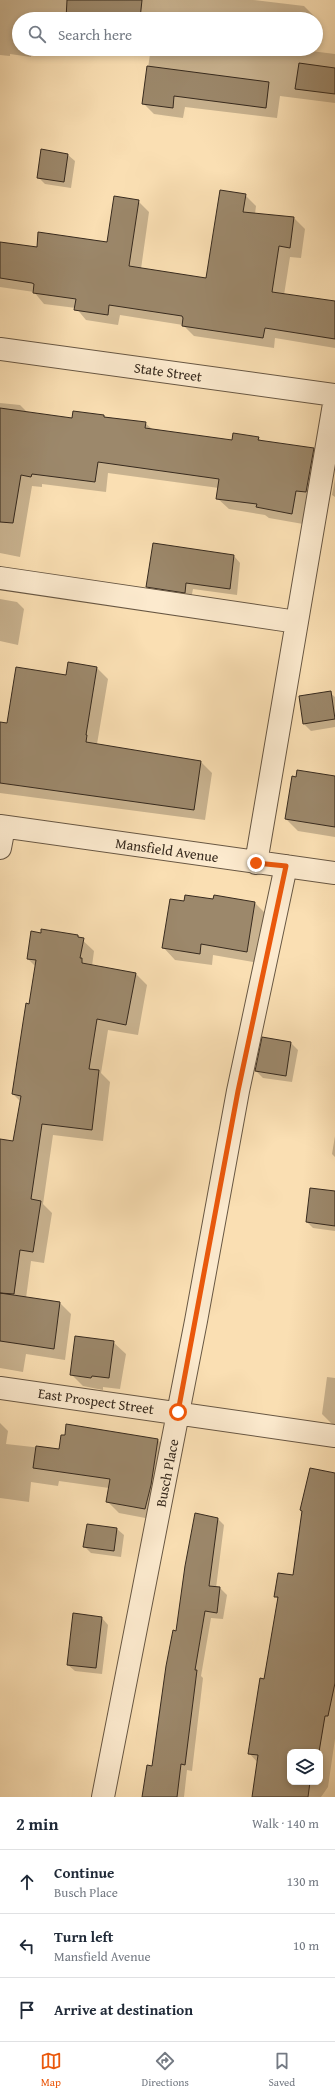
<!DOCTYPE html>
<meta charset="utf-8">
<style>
body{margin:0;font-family:"Gentium Book Plus",serif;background:#f2f2f3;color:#1f2937}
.controls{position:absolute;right:12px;bottom:12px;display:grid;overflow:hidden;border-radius:8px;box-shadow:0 2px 6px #0003}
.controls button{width:36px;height:36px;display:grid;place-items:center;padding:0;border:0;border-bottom:1px solid #e0e1e3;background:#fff;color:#1f2937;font:20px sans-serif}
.stop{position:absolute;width:12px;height:12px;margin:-9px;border:3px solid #ea580c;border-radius:50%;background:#fff}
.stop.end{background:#ea580c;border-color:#fff;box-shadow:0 1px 4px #0008}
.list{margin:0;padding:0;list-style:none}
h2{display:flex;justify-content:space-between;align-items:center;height:52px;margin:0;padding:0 16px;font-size:17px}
h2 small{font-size:13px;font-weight:400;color:#747a83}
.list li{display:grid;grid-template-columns:26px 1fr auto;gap:12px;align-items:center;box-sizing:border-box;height:64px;padding:0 16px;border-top:1px solid #e0e1e3}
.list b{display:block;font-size:15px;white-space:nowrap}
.list p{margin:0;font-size:13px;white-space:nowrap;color:#747a83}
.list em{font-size:13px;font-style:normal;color:#747a83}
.icon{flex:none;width:22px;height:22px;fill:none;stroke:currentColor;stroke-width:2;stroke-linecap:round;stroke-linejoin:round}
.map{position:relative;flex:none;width:335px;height:1797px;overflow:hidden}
.search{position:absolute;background:#fff;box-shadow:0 2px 6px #0003;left:12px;right:12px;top:12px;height:44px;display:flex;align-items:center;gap:10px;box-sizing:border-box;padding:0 14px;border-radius:22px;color:#747a83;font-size:15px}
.sheet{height:244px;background:#fff}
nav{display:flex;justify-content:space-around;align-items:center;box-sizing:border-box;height:56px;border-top:1px solid #e0e1e3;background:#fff;font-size:11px;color:#747a83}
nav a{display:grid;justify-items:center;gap:2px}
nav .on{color:#ea580c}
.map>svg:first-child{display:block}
</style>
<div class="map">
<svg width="335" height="1797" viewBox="0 0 335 1797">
<rect width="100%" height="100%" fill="#fadfb3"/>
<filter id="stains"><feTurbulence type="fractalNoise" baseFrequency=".005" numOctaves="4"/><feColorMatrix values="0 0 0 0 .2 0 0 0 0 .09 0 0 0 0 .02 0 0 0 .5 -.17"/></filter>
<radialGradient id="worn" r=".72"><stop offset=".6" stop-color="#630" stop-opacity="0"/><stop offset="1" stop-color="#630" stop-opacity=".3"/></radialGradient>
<path fill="#0003" fill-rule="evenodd" d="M0 0H253L304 6 315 17V19H19V49H32L31 57 10 54V56L0 55Z
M144 49H311V51L335 54V103L280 96 277 118 185 107 183 118 154 114 143 103 150 54Z
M68 155 75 161 71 188 45 184 38 177Z
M245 195 256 206 255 214 294 218 305 229 301 258 290 257 284 295 335 302V348L275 338 274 348 194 336 183 325 120 315 118 325 86 320 76 308 44 304 34 292 0 287V243L37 248 108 243 138 201 149 212 141 269 206 280Z
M0 403 20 405 28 413 73 419 74 412 145 423 153 430 232 441 258 438 262 441 313 449 324 460 303 524 269 518 265 515 229 509 217 498 219 488 108 473 106 492 42 484V487L32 486 20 557 0 553Z
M335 479V497L332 495Z
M234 556 240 563 237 595 193 589 191 599 154 593 147 587Z
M0 599 17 602 24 609 18 645 0 641Z
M69 663 97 668 108 679 97 744 201 762 212 773 205 820 0 793V723L8 724 67 676Z
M330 693 335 697V727L311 731 304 724 300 697Z
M335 777V837L298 831 286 819Z
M214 900 255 903 267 915 259 963 213 955 212 965 175 960 163 947 185 902Z
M42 934 78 936 94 951 92 966 136 974 147 985 138 1035 108 1030 101 1073 110 1082 103 1141 53 1135 43 1204 52 1213 44 1263 31 1261 26 1298 60 1303 71 1314 65 1360 26 1354 23 1372 0 1368V1140L14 1142 21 1102 13 1094 36 967 28 959Z
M291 1043 298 1050 292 1082 263 1078 256 1071Z
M335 1136V1157L332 1154Z
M335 1192V1231L313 1228 307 1222Z
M113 1342 126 1354 120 1389 103 1387V1390L83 1386 71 1374Z
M327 1377 335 1378V1427L322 1414Z
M0 1423 8 1431 6 1444 60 1450 158 1440 170 1452 156 1520 119 1513 107 1501 109 1488 59 1481 58 1486 31 1482 29 1502 0 1498Z
M335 1476V1739L328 1787 321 1797H253L258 1763 249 1753 261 1679 265 1680 279 1600 275 1596 294 1576ZM290 1752H320V1782H290Z
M218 1519 224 1525 216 1588H220L227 1595 223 1619 211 1618 201 1676 203 1678 192 1771 187 1770 184 1797H143L153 1767 177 1632Z
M117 1529 124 1535 121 1557 91 1553 84 1546Z
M102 1618 108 1625 102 1674 75 1671 68 1665Z"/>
<path fill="#9c886b" stroke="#372a1e" d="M67 0H142L140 19H66Z
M299 63 335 68V94L295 89Z
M147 66 269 82 266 108 174 96 173 108 142 104Z
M41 149 68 154 64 182 37 178Z
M220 190 246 194 243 212 294 217 290 248 279 246 272 292 335 301V339L265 328 263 338 182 326 183 318 182 316 109 305 108 315 74 310 76 299 33 293 34 284 32 283 0 278V242L37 247 38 232 107 242 114 196 139 200 129 266 206 278Z
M0 408 72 418 73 411 104 415V417L146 422 145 428 232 440 233 433 259 437 258 440 314 448 306 492 296 491 292 514 256 507 257 504 216 499 219 479 98 462 95 482 32 474 31 477 21 475 13 523 0 522Z
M153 543 234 555 230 589 186 583 185 593 146 587Z
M68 662 97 667 86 735H87L86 742 201 761 194 810 0 783V722L7 723 16 667 66 675Z
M331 691 335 719 303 724 299 696Z
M297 770 335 776V827L285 819 292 776 296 777Z
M185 895 213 899 214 895 255 902 247 952 201 944 200 954 162 948 170 899 184 901Z
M41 929 78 935V937L84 938 80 958H82V963L136 973 126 1025 97 1019 89 1069 99 1070 92 1130 42 1124 31 1199 41 1201 33 1252 20 1250 14 1294 0 1293V1139L13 1141 21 1096 12 1094 26 1003 29 1004 36 960 27 959 31 931 41 933Z
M262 1037 291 1042 286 1076 255 1071Z
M310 1188 335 1191V1226L306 1222Z
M0 1293 60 1302 54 1349 0 1341Z
M75 1336 114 1341 109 1378 92 1376 91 1378 70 1375Z
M66 1424 158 1439 151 1485 145 1509 106 1502 110 1479 33 1468 36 1446 59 1449 61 1435H65Z
M310 1468 335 1473V1683L328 1716H325L319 1752H290V1782H310L308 1797H252L258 1755 248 1754 260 1678 264 1679 278 1597H274L278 1573 293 1575 302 1511 300 1510Z
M195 1513 218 1518 209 1586 220 1587 217 1613 205 1611 195 1670H197L185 1765 181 1764 177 1797H142L147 1765 152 1766 166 1666 173 1630 176 1631 185 1566Z
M87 1524 117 1528 114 1551 83 1547Z
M73 1613 102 1617 96 1668 67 1665Z"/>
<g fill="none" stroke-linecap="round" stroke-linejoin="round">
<defs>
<path id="minor" d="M0 349 335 395
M0 578 297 622
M0 826 335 873
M0 848 4 827
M256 863 335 398
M0 1388 335 1436
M103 1797 196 1321 238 1091 286 866"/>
</defs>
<use href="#minor" stroke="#685743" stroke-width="24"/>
<use href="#minor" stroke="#fceace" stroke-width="22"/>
</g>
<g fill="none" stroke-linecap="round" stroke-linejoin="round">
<path stroke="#ea580c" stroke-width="5" d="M178 1412 238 1091 286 866 256 863"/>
</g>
<g text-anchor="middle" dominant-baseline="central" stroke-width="3.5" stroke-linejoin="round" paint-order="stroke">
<g font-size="14" fill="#372a1e" stroke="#fceace">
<text transform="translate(168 372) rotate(8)">State Street</text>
<text transform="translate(167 850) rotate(8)">Mansfield Avenue</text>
<text transform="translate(96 1401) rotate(8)">East Prospect Street</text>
<text transform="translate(167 1473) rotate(-79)">Busch Place</text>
</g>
</g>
<rect width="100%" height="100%" filter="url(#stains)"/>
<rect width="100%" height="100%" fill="url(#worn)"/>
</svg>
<div class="controls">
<button><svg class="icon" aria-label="layers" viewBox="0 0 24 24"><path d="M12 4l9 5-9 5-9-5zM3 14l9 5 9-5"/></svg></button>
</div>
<div class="stop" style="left:178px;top:1412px"></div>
<div class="stop end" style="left:256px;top:863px"></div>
<div class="search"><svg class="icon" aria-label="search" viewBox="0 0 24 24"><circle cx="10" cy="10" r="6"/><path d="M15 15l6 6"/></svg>Search here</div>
</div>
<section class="sheet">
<h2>2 min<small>Walk · 140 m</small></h2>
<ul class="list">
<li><svg class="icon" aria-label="ahead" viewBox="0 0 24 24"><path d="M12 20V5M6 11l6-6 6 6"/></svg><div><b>Continue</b><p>Busch Place</p></div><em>130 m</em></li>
<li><svg class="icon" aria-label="left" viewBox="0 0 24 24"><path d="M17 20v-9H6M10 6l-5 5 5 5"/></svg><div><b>Turn left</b><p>Mansfield Avenue</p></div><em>10 m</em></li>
<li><svg class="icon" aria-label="arrive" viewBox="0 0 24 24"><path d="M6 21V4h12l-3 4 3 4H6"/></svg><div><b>Arrive at destination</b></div></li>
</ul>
</section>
<nav>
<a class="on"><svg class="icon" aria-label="map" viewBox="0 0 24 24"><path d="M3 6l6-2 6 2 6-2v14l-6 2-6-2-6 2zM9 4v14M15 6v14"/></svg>Map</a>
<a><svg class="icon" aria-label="directions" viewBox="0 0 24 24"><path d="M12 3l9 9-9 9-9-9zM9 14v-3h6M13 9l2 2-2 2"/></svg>Directions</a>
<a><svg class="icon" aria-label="saved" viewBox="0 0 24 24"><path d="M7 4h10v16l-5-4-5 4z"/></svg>Saved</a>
</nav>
